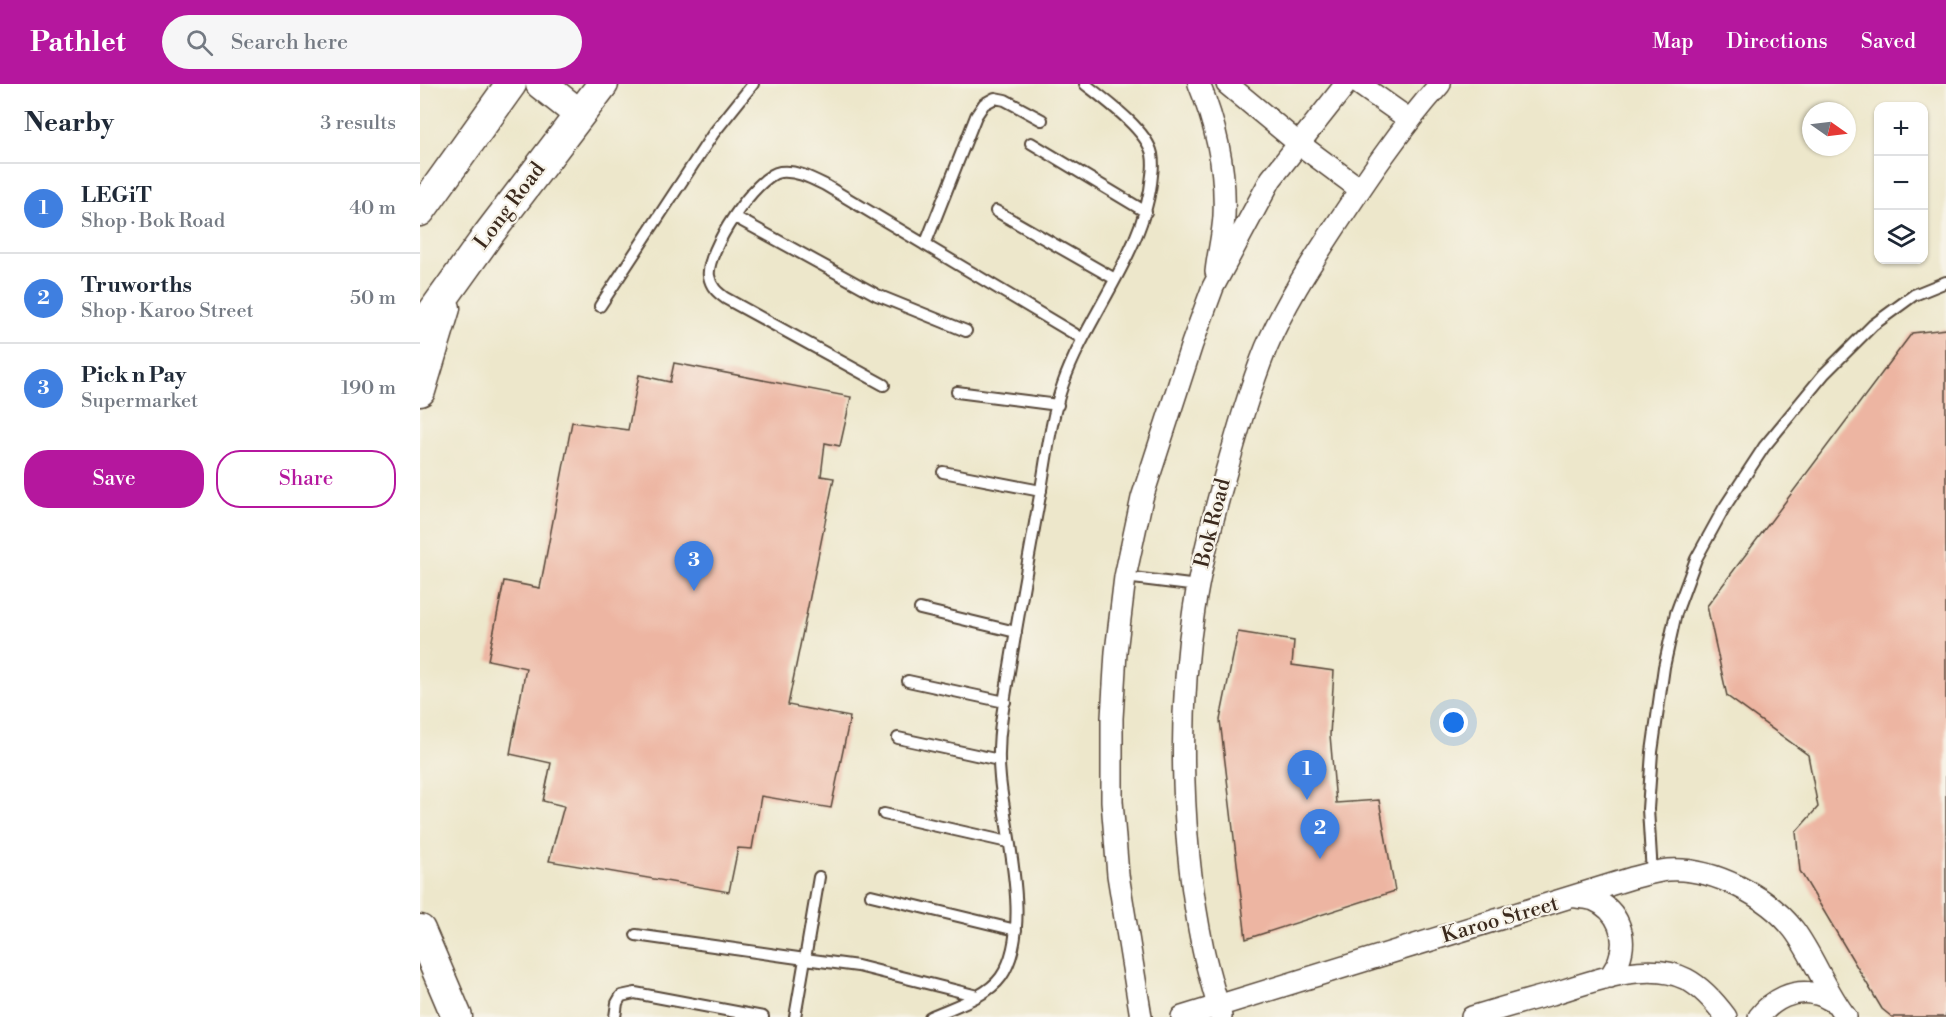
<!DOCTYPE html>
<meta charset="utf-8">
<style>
body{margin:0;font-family:"Libre Bodoni",serif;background:#f6f6f7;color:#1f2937}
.controls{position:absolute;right:18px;top:18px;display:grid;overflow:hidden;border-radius:12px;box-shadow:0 2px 4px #0004}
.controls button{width:54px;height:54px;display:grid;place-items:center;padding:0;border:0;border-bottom:2px solid #e0e1e3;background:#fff;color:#1f2937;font:30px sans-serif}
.compass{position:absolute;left:1382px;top:18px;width:54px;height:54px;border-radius:50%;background:#fff;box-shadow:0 2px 4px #0004;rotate:104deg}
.you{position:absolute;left:1034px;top:639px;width:21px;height:21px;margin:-15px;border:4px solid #fff;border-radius:50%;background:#1a73e8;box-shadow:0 0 0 9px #1a73e833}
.badge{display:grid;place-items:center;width:39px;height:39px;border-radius:50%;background:#b5179e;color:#fff;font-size:20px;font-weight:700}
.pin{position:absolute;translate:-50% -50px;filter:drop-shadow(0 2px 3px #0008)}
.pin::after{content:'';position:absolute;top:32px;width:21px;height:18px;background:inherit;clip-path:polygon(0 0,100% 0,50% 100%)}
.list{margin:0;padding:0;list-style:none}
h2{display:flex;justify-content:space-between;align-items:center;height:78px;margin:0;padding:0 24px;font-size:26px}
h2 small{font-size:20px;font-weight:400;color:#747a83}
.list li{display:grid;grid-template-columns:39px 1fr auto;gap:18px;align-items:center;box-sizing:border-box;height:90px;padding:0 24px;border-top:2px solid #e0e1e3}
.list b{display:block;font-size:22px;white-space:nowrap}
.list p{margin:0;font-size:20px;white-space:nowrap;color:#747a83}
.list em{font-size:20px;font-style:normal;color:#747a83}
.actions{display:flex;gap:12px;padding:18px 24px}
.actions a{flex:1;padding:14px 0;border:2px solid #b5179e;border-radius:24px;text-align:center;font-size:21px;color:#b5179e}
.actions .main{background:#b5179e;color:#fff}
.icon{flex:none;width:33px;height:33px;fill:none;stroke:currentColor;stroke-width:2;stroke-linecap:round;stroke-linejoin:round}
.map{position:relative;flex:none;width:1526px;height:933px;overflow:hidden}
header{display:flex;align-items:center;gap:36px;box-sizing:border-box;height:84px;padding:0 30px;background:#b5179e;color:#fff}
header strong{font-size:28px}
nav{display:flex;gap:33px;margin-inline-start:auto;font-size:21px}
.search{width:420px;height:54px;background:#f6f6f7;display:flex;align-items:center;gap:15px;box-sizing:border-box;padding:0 21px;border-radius:33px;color:#747a83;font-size:22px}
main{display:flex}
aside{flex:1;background:#fff}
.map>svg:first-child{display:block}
</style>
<header>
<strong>Pathlet</strong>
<div class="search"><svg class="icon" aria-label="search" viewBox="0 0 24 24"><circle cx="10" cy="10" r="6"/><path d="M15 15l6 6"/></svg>Search here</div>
<nav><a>Map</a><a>Directions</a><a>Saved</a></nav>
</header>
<main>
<aside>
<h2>Nearby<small>3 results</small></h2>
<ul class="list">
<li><span class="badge" style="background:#3f7fe0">1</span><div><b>LEGiT</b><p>Shop · Bok Road</p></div><em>40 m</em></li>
<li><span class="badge" style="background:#3f7fe0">2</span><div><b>Truworths</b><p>Shop · Karoo Street</p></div><em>50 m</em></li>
<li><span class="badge" style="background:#3f7fe0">3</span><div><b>Pick n Pay</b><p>Supermarket</p></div><em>190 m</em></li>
</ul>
<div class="actions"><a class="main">Save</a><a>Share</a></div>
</aside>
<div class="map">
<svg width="1526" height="933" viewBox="0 0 1526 933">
<rect width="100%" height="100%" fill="#f7f3e8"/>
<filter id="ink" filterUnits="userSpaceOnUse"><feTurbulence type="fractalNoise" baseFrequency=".0167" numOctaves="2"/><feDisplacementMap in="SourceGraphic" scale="12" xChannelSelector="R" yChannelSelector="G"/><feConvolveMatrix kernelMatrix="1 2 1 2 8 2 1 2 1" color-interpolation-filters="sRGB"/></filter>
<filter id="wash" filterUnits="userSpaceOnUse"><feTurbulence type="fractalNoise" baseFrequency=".008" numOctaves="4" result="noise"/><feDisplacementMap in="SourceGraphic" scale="24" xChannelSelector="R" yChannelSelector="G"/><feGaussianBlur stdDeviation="1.35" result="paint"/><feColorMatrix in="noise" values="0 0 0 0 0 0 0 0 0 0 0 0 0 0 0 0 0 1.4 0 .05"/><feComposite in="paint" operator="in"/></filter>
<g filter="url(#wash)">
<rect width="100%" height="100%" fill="#ede7cb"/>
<g id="blocks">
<path fill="#edb5a2" d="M1526 245V933H1472L1462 925 1380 787 1376 748 1398 723 1388 671 1307 612 1287 522 1492 249Z
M254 279 431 313 420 362 405 359 401 392 414 394 368 621 430 633 411 724 341 712 332 765 318 764 309 808 129 777 144 722 123 717 131 679 90 670 106 584 68 576 84 497 120 504 152 338 208 346 219 291 250 298Z
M818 548 874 557 872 581 914 587 910 651 916 719 959 716 975 807 826 855 800 636Z"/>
</g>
</g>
<g filter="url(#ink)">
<use href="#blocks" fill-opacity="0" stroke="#564638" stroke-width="1.5"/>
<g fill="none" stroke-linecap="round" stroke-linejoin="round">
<defs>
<path id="lane" d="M611 59 726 128
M576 127 695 195
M315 133 457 211 546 247
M505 161 556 32 564 20 575 14 585 16 622 36
M180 222 293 50 333 0
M464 301 305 214C297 208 291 203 289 192 285 169 336 91 360 88 376 86 391 94 405 101L663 255
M537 308 638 321
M523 388 621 407
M705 493 778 502
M500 525 596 548
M488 597 585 618
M478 654 579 676
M464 730 588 758
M1232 790 1228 725 1232 668 1244 583 1256 529 1276 475 1304 424 1344 363 1404 290 1453 241 1494 211 1526 198
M451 811 596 846
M216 851 385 875 399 793
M195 933 197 919 201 912 215 909 343 933
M375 933 385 875 438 882 558 912
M510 933C532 923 567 913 581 893 614 845 585 749 580 694 578 674 579 652 582 632 593 560 606 488 619 417 626 378 630 337 643 300 667 231 726 165 732 91 733 85 733 76 732 70 727 46 684 15 665 0"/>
<path id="street" d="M779 0C796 41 806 88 804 132 803 151 798 169 796 188
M807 0 878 59 940 105
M939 0 990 36
M1156 813C1162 814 1169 814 1174 816 1198 826 1208 853 1199 876 1197 882 1193 887 1190 893
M721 933 698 791 692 717V634L696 568 705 493 722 414 772 260 793 203 851 95 926 0
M762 933 1212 794C1224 791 1237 787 1248 786 1292 783 1348 812 1374 846 1394 873 1405 906 1426 933
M801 933C795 910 788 888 783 865 761 759 757 631 774 525 781 479 793 433 806 388 818 346 830 304 846 264 864 222 888 184 913 146 946 96 980 45 1020 0
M1052 933C1078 925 1105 917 1132 910 1170 898 1228 875 1266 895 1283 904 1295 918 1306 933
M1339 933C1352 916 1374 904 1396 910 1402 911 1408 915 1414 918"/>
<path id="secondary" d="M121 0 159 30
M0 127 91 0
M0 246 68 151 183 0
M0 307 25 224
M0 846 37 933"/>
</defs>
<use href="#lane" stroke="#564638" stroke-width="14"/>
<use href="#street" stroke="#564638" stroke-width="24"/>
<use href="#secondary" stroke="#564638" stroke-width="33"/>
<use href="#lane" stroke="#fff" stroke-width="10"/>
<use href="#street" stroke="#fff" stroke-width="21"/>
<use href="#secondary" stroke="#fff" stroke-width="30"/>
</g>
</g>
<g text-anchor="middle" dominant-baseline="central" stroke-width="4.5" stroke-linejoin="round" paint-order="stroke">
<g font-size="21" fill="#3b2a1e" stroke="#f7f3e8">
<text transform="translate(90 122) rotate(-53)">Long Road</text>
<text transform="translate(793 439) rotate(-76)">Bok Road</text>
<text transform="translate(1080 836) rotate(-16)">Karoo Street</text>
</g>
</g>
</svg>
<div class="controls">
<button>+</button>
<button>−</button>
<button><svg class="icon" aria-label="layers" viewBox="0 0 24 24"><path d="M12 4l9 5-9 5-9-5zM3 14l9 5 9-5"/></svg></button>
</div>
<svg class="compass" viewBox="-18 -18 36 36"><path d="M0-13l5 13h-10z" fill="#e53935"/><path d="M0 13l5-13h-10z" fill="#747a83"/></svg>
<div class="you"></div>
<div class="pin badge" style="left:887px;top:716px;background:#3f7fe0">1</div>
<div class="pin badge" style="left:900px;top:775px;background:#3f7fe0">2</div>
<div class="pin badge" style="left:274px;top:507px;background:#3f7fe0">3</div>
</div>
</main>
